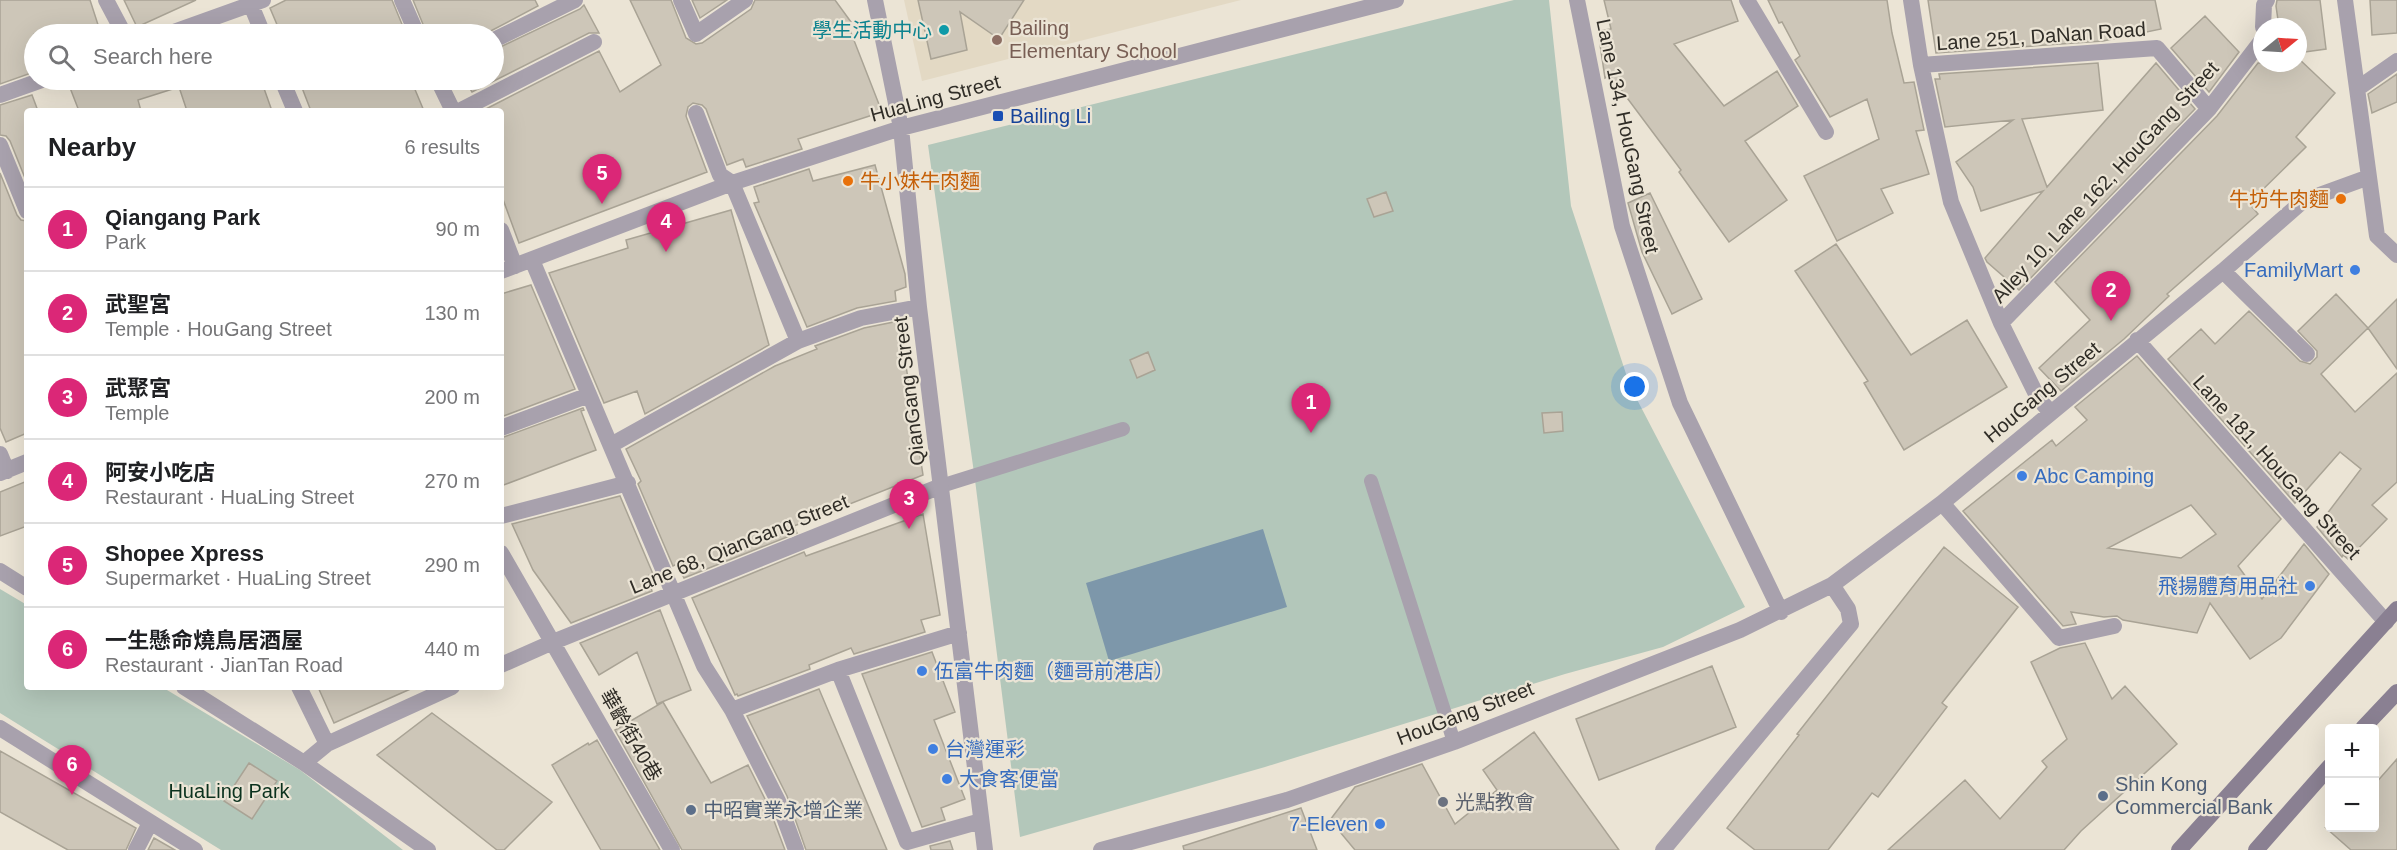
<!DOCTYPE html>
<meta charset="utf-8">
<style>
body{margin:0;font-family:Helvetica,"Noto Sans TC",sans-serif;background:#f6f6f6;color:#202124}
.controls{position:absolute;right:18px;bottom:18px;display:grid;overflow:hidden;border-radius:6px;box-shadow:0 6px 24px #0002}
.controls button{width:54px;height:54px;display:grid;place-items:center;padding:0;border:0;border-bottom:2px solid #e0e0e0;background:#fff;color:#202124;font:30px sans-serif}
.compass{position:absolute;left:2253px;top:18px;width:54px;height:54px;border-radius:50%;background:#fff;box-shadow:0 6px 24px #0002;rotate:72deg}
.you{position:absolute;left:1635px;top:387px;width:21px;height:21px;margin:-15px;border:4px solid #fff;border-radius:50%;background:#1a73e8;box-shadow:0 0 0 9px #1a73e833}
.badge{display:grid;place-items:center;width:39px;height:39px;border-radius:50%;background:#db2777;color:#fff;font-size:20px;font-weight:700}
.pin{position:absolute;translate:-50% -50px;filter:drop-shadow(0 2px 3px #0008)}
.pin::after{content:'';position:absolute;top:32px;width:21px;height:18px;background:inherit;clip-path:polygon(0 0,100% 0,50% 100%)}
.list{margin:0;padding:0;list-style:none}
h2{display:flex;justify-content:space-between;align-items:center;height:78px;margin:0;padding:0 24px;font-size:26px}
h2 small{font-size:20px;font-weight:400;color:#757577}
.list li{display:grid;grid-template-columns:39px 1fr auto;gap:18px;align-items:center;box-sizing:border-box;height:84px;padding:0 24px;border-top:2px solid #e0e0e0}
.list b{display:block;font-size:22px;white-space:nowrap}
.list p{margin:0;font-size:20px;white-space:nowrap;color:#757577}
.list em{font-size:20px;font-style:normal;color:#757577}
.icon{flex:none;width:33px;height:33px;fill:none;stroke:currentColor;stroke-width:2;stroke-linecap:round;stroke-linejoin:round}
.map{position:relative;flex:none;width:2397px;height:850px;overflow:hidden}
.search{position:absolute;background:#fff;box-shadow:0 6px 24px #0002;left:24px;top:24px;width:480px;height:66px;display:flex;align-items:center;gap:15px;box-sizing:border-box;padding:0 21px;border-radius:33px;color:#757577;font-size:22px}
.panel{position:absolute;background:#fff;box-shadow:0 6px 24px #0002;left:24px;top:108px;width:480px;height:582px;border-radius:6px}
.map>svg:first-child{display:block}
</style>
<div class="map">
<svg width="2397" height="850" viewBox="0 0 2397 850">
<rect width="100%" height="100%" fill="#ebe4d5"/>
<path fill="#e3d9c4" d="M904 0H1241L922 81Z"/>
<path fill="#b3c7ba" d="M1514 0H1549L1571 206 1630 386 1745 607 1663 647 1565 674 1265 767 1020 837 975 480 928 145Z
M0 589 27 605V687H162L300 770 403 850H221L0 713Z"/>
<path fill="#7d97aa" d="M1263 529 1287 607 1109 661 1086 583Z"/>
<path fill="#cdc6b8" stroke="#a9a395" stroke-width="1.5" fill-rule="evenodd" d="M0 0H90L101 34H34V72L0 84Z
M124 0H196L137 27Z
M286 0H392L406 34H281L270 8Z
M413 0H535L538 6 485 34H427Z
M630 0H671L686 38 696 44 702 43 751 9 755 0H835L851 22 848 25 882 112 798 139 802 149 746 167 743 159 727 165 706 109 702 105 693 103 688 107 686 116 707 172 519 243 501 194V111H482L599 51 620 92 661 65Z
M692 0H727L700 18Z
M918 0H1024L999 39 960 12 967 50 931 59Z
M1604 0H1731L1738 21 1674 44 1724 106 1777 71 1798 106 1745 141 1787 200 1729 242 1679 172 1681 170 1610 75 1605 78 1598 31 1611 29Z
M1768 0H1887L1892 33 1904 83 1914 82 1924 130 1916 131 1929 174 1881 189 1893 213 1837 241 1804 176 1879 139 1867 99 1830 117 1795 60 1800 56 1782 22 1779 23Z
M1928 0H2155L2161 29 2103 41 1936 53Z
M2277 0H2320L2326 49 2298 53V27H2279L2276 6Z
M2370 0H2397V33L2372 35Z
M584 5 599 33H589L472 92 465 80H494V50L580 9Z
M2205 16 2239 52 2209 92 2171 48Z
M2298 58 2335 93 2296 137 2306 147 2249 203 2258 214 2167 294 2169 296 2124 339 2061 391 2039 368 2090 320 2055 282 2217 116 2258 63H2298Z
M2098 63 2103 110 2022 119 2047 187 2156 63 2195 109 2019 290 1987 262 1985 258 2043 191 1981 211 1973 187 1956 162 2013 120 1945 127 1935 79H1940L1939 74Z
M2397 74V102L2372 113 2368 94Z
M67 80H261L272 111H187L179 87 138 100 141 111H79Z
M299 80H411L424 111H311Z
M32 95 38 111H27V183L10 141 6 136 0 135V105Z
M875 165 905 274 906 287 895 291 896 301 857 308 807 327 754 203 759 202 754 187 809 169 813 181Z
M0 173 17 215 21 220 27 221V433L6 442 0 428Z
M1386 192 1393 211 1374 217 1367 199Z
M1650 193 1702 299 1672 314 1642 252 1628 203Z
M731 210 769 345 645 414 637 391 604 403 549 273 628 248 626 240Z
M1836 244 1911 355 1967 320 2007 387 1904 450 1864 383 1868 381 1795 271Z
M531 285 575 389 501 417V294Z
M2336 294 2368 328 2321 374 2355 412 2397 373V482L2372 505 2387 519 2348 559 2343 555 2342 557 2317 527 2361 469 2340 452 2295 503 2168 359 2201 329 2215 344 2249 311 2300 361 2310 364 2317 357V351L2298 331Z
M2397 299V369L2368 328Z
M899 321 923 475 794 526 797 533 684 578 677 564 673 566 638 484 641 481 626 449 775 366 817 349 815 346 864 328Z
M1148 352 1155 370 1137 378 1130 360Z
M2137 356 2281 519 2238 566 2262 599 2304 544 2329 574 2281 638 2250 659 2210 603 2197 633 2123 620 2117 616 2104 617 2071 612 2076 624 2063 626 1963 511 2052 440 2056 446 2087 420 2075 407ZM2191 505 2216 534 2181 558 2108 548Z
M583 408 584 410 581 411 596 450 501 486V438Z
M1562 412 1563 431 1544 433 1542 413Z
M27 481V526L0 536V492Z
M620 496 653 574 647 576 652 591 571 623 533 570 512 524Z
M923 514 940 615 921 620 925 632 854 654 851 648 809 665 810 669 738 696 737 694 735 695 692 598 804 552 806 556Z
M1944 547 2018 607 1942 703 1947 707 1878 797 1872 793 1828 850H1755L1727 828 1799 735 1797 734Z
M660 610 691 690 657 704 637 652 599 675 580 643Z
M2085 643 2112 699 2125 686 2177 744 2081 831 2064 850H1888L1965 780 2000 819 2047 767 2042 761 2067 739 2031 662 2060 648Z
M932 652 955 712 934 720 965 799 941 808 945 820 922 827 862 674Z
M1712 666 1736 727 1599 780 1576 719Z
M318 687H415L334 723Z
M819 689 887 850H806L787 796 747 716Z
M663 702 711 783 748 765 768 805 785 850H682L615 730Z
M432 713 552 802 504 850H497L377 755Z
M1534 732 1619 850H1355L1330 820 1355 787 1422 764 1455 824 1497 790 1483 770Z
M597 740 660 850H601L552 765 588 743 589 745Z
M0 751 136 828 126 850H68L0 812Z
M2397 759V850H2351L2326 828H2374V785Z
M249 763 277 781 252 819 224 801Z
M1301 808 1317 850H1184L1183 846Z
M154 838 175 850H148Z
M950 841 953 850H931L930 846Z"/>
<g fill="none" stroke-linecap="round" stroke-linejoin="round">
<path stroke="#a8a1ad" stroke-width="14" d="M1371 481 1454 742
M941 486 1123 429"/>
<path stroke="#a8a1ad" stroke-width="16" d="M106 0 124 34
M249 0 263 34
M402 0 417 34
M681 0 696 34 745 0
M875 0 901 128 919 307 985 850
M1577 0 1622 226 1680 403 1781 612
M1747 0 1826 132
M1911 0 1921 65 1951 202 2001 323 2038 398 2051 413
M2345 0 2377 236 2397 255
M2263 27 2264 5 2267 0
M168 34 263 0
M494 40 575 0
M1921 65 2157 48 2209 109
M282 80 295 111
M438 80 453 111
M2357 89 2397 61
M0 95 42 80
M459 111 594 42
M696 113 720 175 732 183 798 341
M0 145 27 211
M501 230 515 266
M532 260 704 666 732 710 778 801 796 850
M501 271 732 183 901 128 1396 0
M2223 271 2307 354
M2001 323 2209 109 2262 40
M2137 340 2386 622
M501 428 589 395
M611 445 798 341 861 318 919 307
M0 454 7 471
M0 473 27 462
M1942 503 2059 638 2114 626
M501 516 628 483
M501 553 672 850
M0 571 27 588
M501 665 553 642 941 486
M838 670 907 842 981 821
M184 687 304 763 428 850
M299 687 327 744
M732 710 838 670 959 633
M0 728 195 850
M304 763 327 744 452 687
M136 850 150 823
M1101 850 1287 800 1454 742 1740 630 1832 585 1942 503 2223 271 2303 201 2369 177
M1663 850 1851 624 1848 609 1832 585"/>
<path stroke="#8a8092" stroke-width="16" d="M2363 728 2397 692
M2179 850 2397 609
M2256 850 2330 766"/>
</g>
<circle fill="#0f9aa8" stroke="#ebe4d5" stroke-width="2" cx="944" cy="30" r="6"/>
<circle fill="#8d6e63" stroke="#ebe4d5" stroke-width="2" cx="997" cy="40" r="6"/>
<rect fill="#1a4fb4" stroke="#ebe4d5" stroke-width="2" x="992" y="110" width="12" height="12" rx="3"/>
<g fill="#e8710a" stroke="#ebe4d5" stroke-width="2">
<circle cx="848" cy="181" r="6"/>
<circle cx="2341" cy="199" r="6"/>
</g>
<g fill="#3f7fe0" stroke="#ebe4d5" stroke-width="2">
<circle cx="2355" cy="270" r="6"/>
<circle cx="2022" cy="476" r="6"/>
<circle cx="2310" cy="586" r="6"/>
<circle cx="922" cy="671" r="6"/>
<circle cx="933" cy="749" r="6"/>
<circle cx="947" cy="779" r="6"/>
<circle cx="1380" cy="824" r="6"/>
</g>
<g fill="#5c6f8a" stroke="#ebe4d5" stroke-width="2">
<circle cx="2103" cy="796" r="6"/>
<circle cx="691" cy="810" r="6"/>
</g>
<circle fill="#6b7280" stroke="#ebe4d5" stroke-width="2" cx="1443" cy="802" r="6"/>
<g text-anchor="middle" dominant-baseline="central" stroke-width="4.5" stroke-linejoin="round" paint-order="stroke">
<g font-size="20" fill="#785e54" stroke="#ebe4d5" text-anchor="start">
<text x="1009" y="28">Bailing<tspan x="1009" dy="23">Elementary School</tspan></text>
</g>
<g font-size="20" fill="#0d838f" stroke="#ebe4d5" text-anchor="end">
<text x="932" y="30">學生活動中心</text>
</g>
<g font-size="20" fill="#302d27" stroke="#ebe4d5">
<text transform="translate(2041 36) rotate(-4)">Lane 251, DaNan Road</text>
<text transform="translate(935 98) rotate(-15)">HuaLing Street</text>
<text transform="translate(1628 136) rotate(78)">Lane 134, HouGang Street</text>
<text transform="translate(2105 182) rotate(-47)">Alley 10, Lane 162, HouGang Street</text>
<text transform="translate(909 391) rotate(-97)">QianGang Street</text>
<text transform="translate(2042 392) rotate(-40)">HouGang Street</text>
<text transform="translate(2277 467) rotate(48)">Lane 181, HouGang Street</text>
<text transform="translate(739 544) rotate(-22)">Lane 68, QianGang Street</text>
<text transform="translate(1465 713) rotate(-21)">HouGang Street</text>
<text transform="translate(631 735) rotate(60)">華齡街40巷</text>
</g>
<g font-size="20" fill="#164399" stroke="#ebe4d5" text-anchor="start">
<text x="1010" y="116">Bailing Li</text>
</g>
<g font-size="20" fill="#c56008" stroke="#ebe4d5" text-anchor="start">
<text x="860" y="181">牛小妹牛肉麵</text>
<text x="2329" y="199" text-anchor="end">牛坊牛肉麵</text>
</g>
<g font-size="20" fill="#366cbe" stroke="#ebe4d5" text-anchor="start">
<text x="2343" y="270" text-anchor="end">FamilyMart</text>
<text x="2034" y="476">Abc Camping</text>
<text x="2298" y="586" text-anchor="end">飛揚體育用品社</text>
<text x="934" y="671">伍富牛肉麵（麵哥前港店）</text>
<text x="945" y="749">台灣運彩</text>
<text x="959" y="779">大食客便當</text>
<text x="1368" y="824" text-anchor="end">7-Eleven</text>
</g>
<g font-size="20" fill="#4e5e75" stroke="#ebe4d5" text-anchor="start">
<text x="2115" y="784">Shin Kong<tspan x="2115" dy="23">Commercial Bank</tspan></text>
<text x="703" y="810">中昭實業永增企業</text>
</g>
<g font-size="20" fill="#0b321e" stroke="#ebe4d5">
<text x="229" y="791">HuaLing Park</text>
</g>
<g font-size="20" fill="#5b616d" stroke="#ebe4d5" text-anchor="start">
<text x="1455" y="802">光點教會</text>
</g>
</g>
</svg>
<div class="controls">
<button>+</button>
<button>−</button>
</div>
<svg class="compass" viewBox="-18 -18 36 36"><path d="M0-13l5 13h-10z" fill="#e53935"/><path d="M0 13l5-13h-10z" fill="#757577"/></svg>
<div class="you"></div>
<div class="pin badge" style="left:1311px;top:433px">1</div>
<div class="pin badge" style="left:2111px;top:321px">2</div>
<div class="pin badge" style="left:909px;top:529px">3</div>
<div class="pin badge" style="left:666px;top:252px">4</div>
<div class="pin badge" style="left:602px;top:204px">5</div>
<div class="pin badge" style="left:72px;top:795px">6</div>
<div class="search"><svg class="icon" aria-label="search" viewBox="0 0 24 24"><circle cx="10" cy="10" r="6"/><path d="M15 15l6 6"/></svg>Search here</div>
<section class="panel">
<h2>Nearby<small>6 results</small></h2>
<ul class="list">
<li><span class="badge">1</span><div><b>Qiangang Park</b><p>Park</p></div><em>90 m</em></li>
<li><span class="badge">2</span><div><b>武聖宮</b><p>Temple · HouGang Street</p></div><em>130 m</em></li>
<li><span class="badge">3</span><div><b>武聚宮</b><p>Temple</p></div><em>200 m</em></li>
<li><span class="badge">4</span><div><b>阿安小吃店</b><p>Restaurant · HuaLing Street</p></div><em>270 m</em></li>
<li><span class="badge">5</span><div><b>Shopee Xpress</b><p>Supermarket · HuaLing Street</p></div><em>290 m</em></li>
<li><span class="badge">6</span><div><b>一生懸命燒鳥居酒屋</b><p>Restaurant · JianTan Road</p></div><em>440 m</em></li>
</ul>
</section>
</div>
